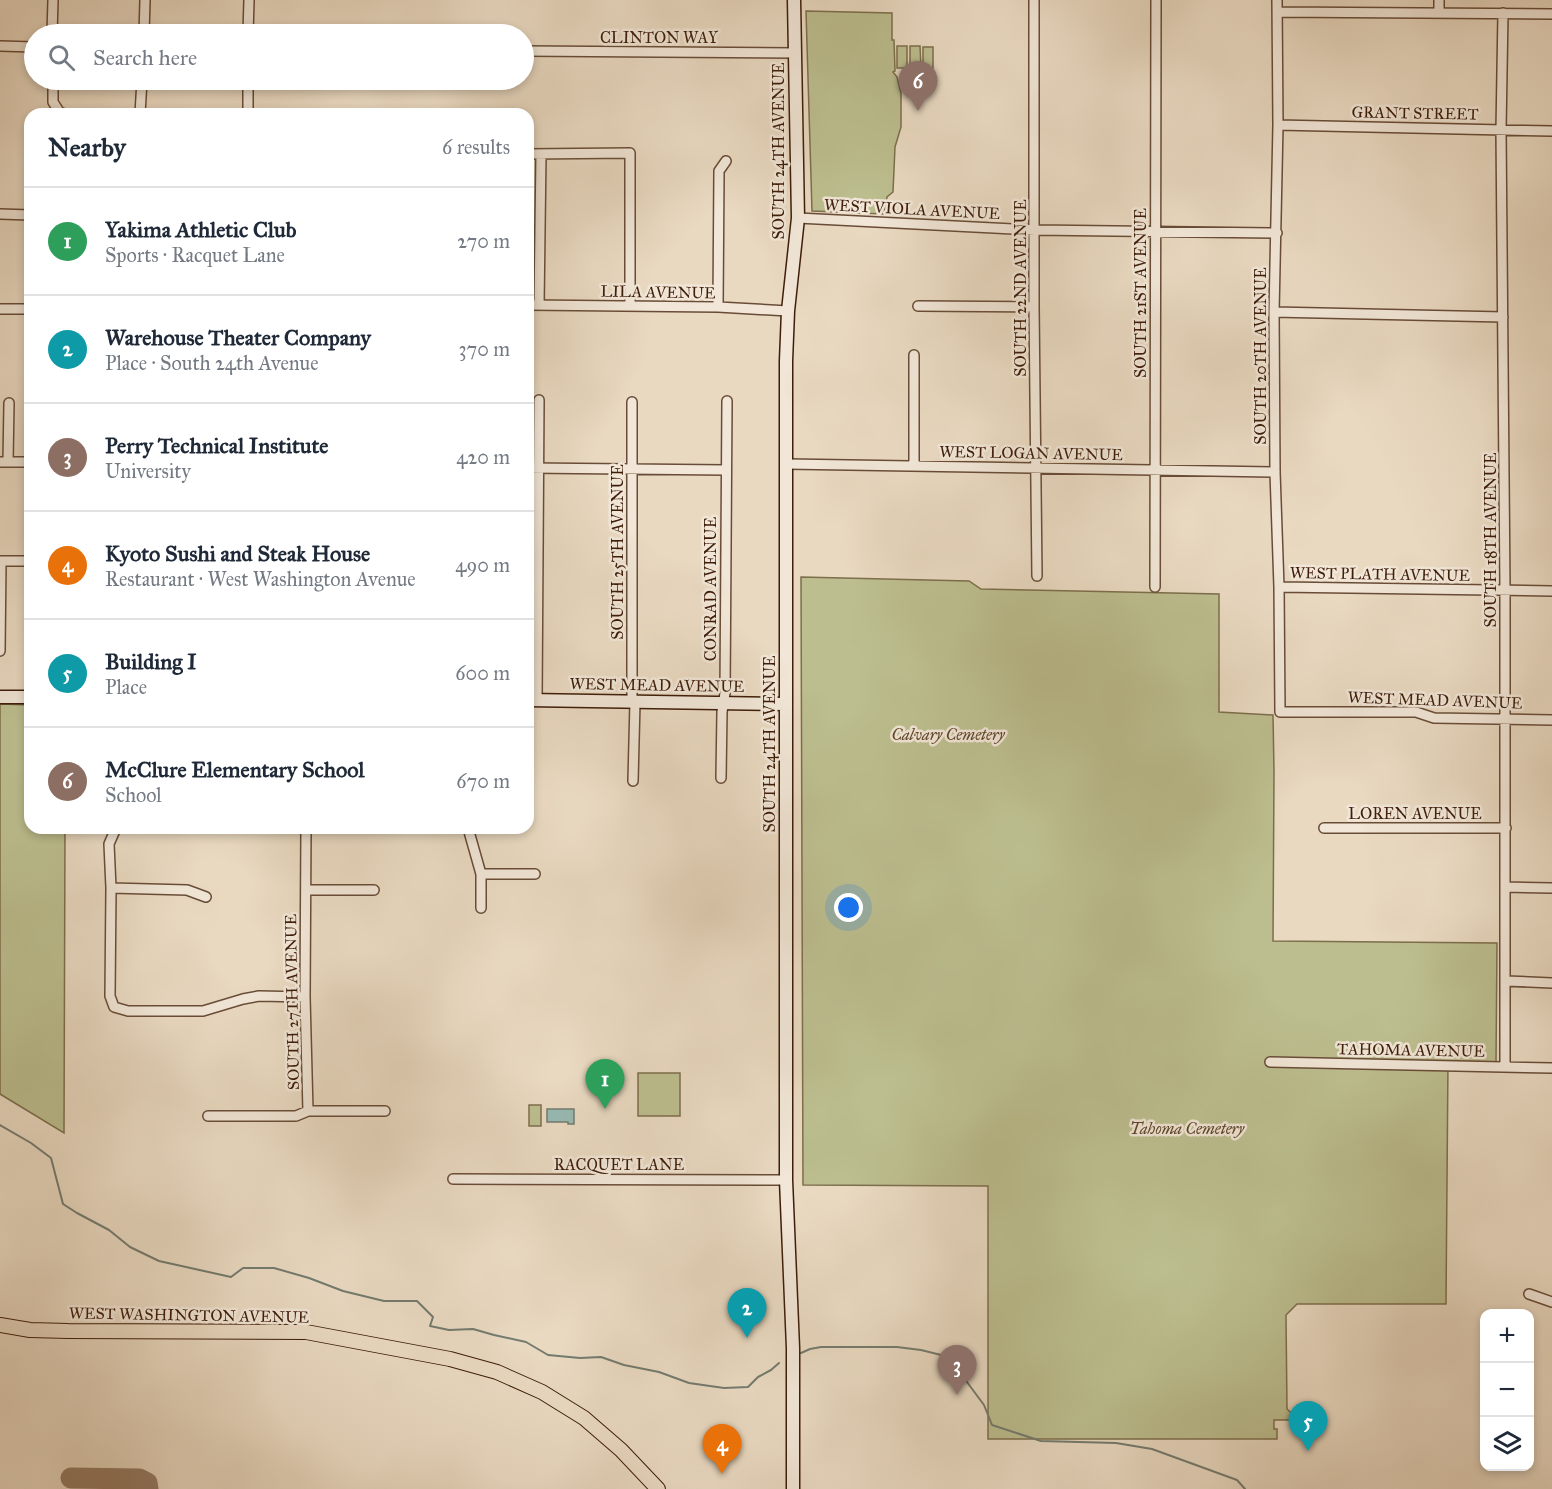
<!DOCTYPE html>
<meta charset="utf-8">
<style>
body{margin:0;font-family:"IM FELL Great Primer",serif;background:#f6f6f7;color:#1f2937}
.controls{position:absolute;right:18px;bottom:18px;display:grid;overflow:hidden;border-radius:12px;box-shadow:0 3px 9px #0003}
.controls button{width:54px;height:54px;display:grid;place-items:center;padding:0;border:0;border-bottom:2px solid #e0e1e3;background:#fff;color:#1f2937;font:30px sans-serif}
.you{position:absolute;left:849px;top:908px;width:21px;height:21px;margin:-15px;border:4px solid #fff;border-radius:50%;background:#1a73e8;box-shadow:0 0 0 9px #1a73e833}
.badge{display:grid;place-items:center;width:39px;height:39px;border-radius:50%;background:#8f2418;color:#fff;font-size:20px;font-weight:700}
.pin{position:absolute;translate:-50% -50px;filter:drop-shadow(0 2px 3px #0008)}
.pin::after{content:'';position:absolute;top:32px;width:21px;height:18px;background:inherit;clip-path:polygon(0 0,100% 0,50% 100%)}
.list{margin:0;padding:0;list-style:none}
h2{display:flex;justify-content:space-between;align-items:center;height:78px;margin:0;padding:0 24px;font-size:26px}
h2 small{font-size:20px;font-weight:400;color:#747a83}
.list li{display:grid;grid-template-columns:39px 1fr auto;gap:18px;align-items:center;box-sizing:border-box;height:108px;padding:0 24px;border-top:2px solid #e0e1e3}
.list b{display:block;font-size:22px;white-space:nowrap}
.list p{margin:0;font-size:20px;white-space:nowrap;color:#747a83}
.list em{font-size:20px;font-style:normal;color:#747a83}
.icon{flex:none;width:33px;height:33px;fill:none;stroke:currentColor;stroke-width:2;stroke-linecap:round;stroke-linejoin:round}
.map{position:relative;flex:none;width:1552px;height:1489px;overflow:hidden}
.search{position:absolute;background:#fff;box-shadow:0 3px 9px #0003;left:24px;top:24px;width:510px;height:66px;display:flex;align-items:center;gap:15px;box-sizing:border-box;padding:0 21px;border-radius:33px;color:#747a83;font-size:22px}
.panel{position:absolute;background:#fff;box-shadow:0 3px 9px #0003;left:24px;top:108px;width:510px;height:726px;border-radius:18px}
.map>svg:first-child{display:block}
</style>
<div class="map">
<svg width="1552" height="1489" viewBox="0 0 1552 1489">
<rect width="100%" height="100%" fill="#e9d9c1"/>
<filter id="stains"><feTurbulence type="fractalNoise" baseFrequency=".00333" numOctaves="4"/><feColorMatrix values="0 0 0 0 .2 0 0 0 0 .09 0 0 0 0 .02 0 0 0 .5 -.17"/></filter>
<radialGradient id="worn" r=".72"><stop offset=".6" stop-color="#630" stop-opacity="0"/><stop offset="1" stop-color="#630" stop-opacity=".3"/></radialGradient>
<path fill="#bcbe8f" stroke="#7d6e4c" stroke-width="1.5" d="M806 11 892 13V40H894L895 71 893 72 897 77 901 93V127L895 147 893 192 887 197 884 214 812 211Z
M897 46H907V68H897Z
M910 46H920L921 68H910Z
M923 47H933V68H923Z
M801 577 969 581 981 589 1219 594V712L1273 715 1274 772 1273 941 1497 943 1496 1062 1448 1061 1446 1304H1297L1286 1315 1287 1409 1299 1420H1274V1429H1277V1439H988V1186L803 1185Z
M0 704 30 705V828H65L64 1133 0 1094Z
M638 1073H680V1116H638Z
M529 1105H541V1126H529Z"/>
<path fill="#97bab3" stroke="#737b6f" stroke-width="1.5" d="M547 1109H574V1124H568V1122H547Z"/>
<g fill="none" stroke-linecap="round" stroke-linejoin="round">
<path stroke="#737b6f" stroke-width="2" d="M0 1125 31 1143 51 1158 63 1204 77 1213 109 1230 130 1247 159 1261 231 1277 243 1268H274L309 1278 343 1291 384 1301H417L433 1317 430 1326 449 1330 473 1329 494 1335 526 1342 548 1355 580 1358 601 1357 624 1365 659 1372 689 1383 724 1388 748 1387 758 1377 771 1370 779 1363
M801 1353 810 1349 821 1347H897L921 1350 941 1355 964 1378 984 1405 992 1425 1041 1441 1116 1443 1152 1449 1237 1480 1245 1489"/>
<path stroke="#947b65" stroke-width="21" d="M71 1478 139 1479 147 1483 148 1489"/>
<defs>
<path id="street" d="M1034 0V307L1037 576
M1277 0 1278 125 1274 312 1275 472 1279 587 1280 712H1416L1434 718 1552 720
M1439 0V12
M1277 12 1552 14
M1503 13 1501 130 1505 590V1067
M52 34 53 0
M144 34 145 0
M248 34 249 0
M0 46 34 47
M524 51 794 53
M53 80V102L60 113 65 114
M248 80V114
M140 114 142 80
M1278 125 1552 131
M528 154 630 153V306
M0 214 30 215
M798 218 1035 230 1277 233
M528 305 718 307 788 311
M539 305 541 154
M918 306 1034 307
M718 307 719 171 726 161
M0 309H30
M1274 312 1503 317
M914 355V466
M0 462H30
M8 462 9 403
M787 464 1275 472
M528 468 726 470
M1155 587 1156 0
M1279 587 1552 591
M0 651 1 561H30
M537 700 539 400
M632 702V402
M721 778 722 712 725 693 727 401
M633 781 635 702
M116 828 109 844 111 888 110 996 114 1007 128 1011H203L243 999 259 996 305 997
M468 828 481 874V908
M1324 828H1506
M481 874H535
M1505 887 1552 888
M111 888 187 890 206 897
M306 890H374
M1506 981 1552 983
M1270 1062 1552 1068
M308 1111H385
M208 1116H296L308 1111 305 997 306 828
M453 1179 786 1180
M1529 1294 1552 1302"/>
<path id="secondary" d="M0 697H30
M528 700 786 704
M793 1489V1348L786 1180V361L788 311 798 218 794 0"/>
<path id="primary" d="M0 1325 30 1330 68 1331 306 1332 450 1359 497 1372 542 1392 584 1418 621 1450 658 1489"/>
</defs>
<use href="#street" stroke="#694c37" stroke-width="12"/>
<use href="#secondary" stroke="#3e1d09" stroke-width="15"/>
<use href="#primary" stroke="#3e1d09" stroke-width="16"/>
<use href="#street" stroke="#f1e6d7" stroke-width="9"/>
<use href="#secondary" stroke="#f1e6d7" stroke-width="12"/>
<use href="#primary" stroke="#e9d9c1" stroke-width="14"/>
</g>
<g text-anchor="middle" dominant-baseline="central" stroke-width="5" stroke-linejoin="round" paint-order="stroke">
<g font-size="16" fill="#3e1d09" stroke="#f1e6d7">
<text x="659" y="37">CLINTON WAY</text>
<text transform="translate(1415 113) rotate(1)">GRANT STREET</text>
<text transform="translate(778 151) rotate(-90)">SOUTH 24TH AVENUE</text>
<text transform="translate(912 209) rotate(3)">WEST VIOLA AVENUE</text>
<text transform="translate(1020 288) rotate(-90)">SOUTH 22ND AVENUE</text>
<text transform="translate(658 292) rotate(1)">LILA AVENUE</text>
<text transform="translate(1140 293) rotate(-90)">SOUTH 21ST AVENUE</text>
<text transform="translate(1260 356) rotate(-90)">SOUTH 20TH AVENUE</text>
<text transform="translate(1031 453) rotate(1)">WEST LOGAN AVENUE</text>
<text transform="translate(1490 540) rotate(-90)">SOUTH 18TH AVENUE</text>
<text transform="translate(617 552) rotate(-90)">SOUTH 25TH AVENUE</text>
<text transform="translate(1380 574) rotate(1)">WEST PLATH AVENUE</text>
<text transform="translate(710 589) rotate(-90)">CONRAD AVENUE</text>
<text transform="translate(657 685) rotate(1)">WEST MEAD AVENUE</text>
<text transform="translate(1435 700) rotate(2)">WEST MEAD AVENUE</text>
<text transform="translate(769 744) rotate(-90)">SOUTH 24TH AVENUE</text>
<text x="1415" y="813">LOREN AVENUE</text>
<text transform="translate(292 1002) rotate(-91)">SOUTH 27TH AVENUE</text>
<text transform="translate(1411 1050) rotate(1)">TAHOMA AVENUE</text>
<text x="619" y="1164">RACQUET LANE</text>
<text transform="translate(189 1315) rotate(1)">WEST WASHINGTON AVENUE</text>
</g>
<g font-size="16" font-style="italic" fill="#5e452a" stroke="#f1e6d7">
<text x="948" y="734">Calvary Cemetery</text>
<text x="1187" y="1128">Tahoma Cemetery</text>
</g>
</g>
<rect width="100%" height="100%" filter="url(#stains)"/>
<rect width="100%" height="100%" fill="url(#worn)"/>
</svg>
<div class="controls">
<button>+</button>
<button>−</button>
<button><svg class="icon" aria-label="layers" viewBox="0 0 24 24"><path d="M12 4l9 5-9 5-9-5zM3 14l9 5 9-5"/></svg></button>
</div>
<div class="you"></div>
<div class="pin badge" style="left:605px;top:1109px;background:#2e9e5b">1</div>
<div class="pin badge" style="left:747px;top:1338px;background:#0f9aa8">2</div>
<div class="pin badge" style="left:957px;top:1395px;background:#8d6e63">3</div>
<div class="pin badge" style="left:722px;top:1474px;background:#e8710a">4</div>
<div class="pin badge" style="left:1308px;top:1451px;background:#0f9aa8">5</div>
<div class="pin badge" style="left:918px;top:111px;background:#8d6e63">6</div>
<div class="search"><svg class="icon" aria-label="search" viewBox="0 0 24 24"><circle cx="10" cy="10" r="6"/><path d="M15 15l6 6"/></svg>Search here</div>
<section class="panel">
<h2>Nearby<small>6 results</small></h2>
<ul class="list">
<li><span class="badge" style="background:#2e9e5b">1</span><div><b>Yakima Athletic Club</b><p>Sports · Racquet Lane</p></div><em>270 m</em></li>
<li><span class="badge" style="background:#0f9aa8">2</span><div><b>Warehouse Theater Company</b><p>Place · South 24th Avenue</p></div><em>370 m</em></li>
<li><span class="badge" style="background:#8d6e63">3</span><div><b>Perry Technical Institute</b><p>University</p></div><em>420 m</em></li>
<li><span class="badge" style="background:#e8710a">4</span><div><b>Kyoto Sushi and Steak House</b><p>Restaurant · West Washington Avenue</p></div><em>490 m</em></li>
<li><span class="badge" style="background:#0f9aa8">5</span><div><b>Building I</b><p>Place</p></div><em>600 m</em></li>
<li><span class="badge" style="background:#8d6e63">6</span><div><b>McClure Elementary School</b><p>School</p></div><em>670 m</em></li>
</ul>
</section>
</div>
